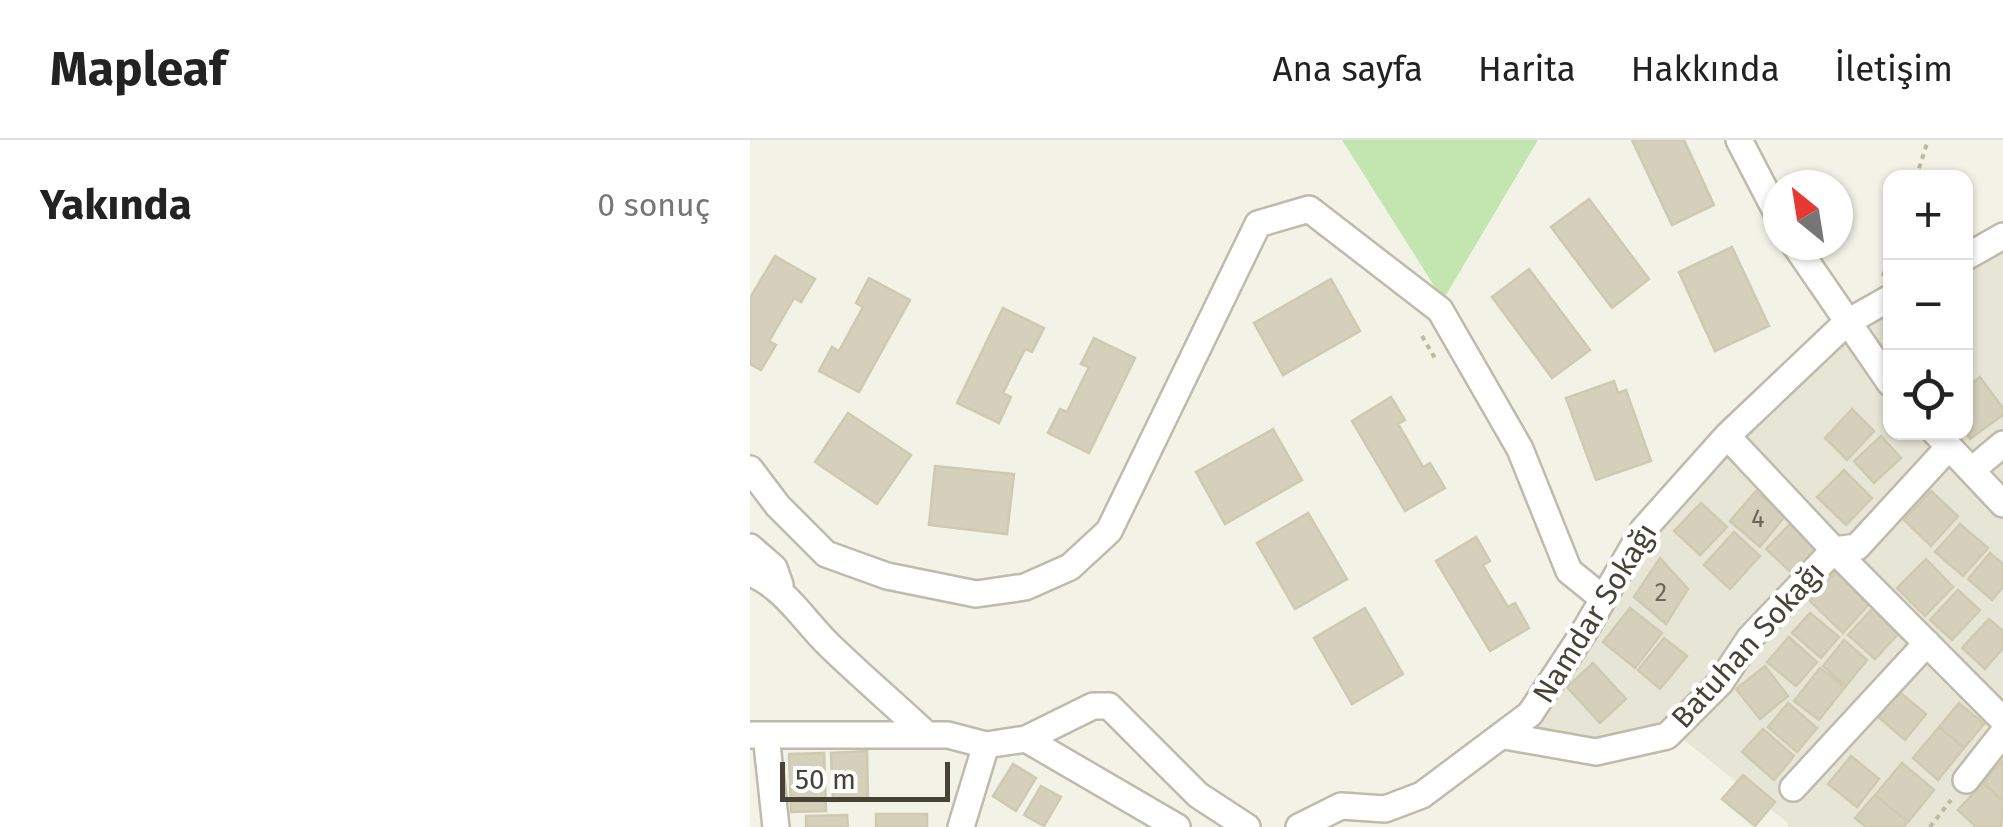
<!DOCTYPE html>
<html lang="tr">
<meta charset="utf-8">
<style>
body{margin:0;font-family:"Fira Sans",sans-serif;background:#f2f2f2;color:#222}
.controls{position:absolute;right:30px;top:30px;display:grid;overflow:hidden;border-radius:20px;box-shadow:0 2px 8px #0004}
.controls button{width:90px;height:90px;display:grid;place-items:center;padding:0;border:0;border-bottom:2px solid #e0e0e0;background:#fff;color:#222;font:50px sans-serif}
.compass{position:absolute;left:1013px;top:30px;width:90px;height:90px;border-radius:50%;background:#fff;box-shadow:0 2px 8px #0004;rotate:330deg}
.scale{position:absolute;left:30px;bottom:25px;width:170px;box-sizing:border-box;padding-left:10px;border:5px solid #464336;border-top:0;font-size:28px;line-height:35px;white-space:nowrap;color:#464336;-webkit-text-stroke:8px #fff;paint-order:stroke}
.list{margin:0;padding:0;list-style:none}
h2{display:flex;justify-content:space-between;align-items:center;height:130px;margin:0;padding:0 40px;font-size:42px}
h2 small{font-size:32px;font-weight:400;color:#767676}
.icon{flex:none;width:55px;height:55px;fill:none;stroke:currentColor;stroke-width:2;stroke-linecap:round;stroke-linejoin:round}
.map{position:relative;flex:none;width:1253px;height:687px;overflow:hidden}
header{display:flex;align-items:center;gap:60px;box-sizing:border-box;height:140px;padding:0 50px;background:#fff;border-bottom:2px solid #e0e0e0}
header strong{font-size:48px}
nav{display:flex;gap:55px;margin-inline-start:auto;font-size:35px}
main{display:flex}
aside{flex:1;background:#fff}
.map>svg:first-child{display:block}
</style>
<header>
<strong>Mapleaf</strong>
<nav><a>Ana sayfa</a><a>Harita</a><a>Hakkında</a><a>İletişim</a></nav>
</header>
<main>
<aside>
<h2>Yakında<small>0 sonuç</small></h2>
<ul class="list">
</ul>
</aside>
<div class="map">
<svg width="1253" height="687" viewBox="0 0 1253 687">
<rect width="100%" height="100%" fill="#f3f2e7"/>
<path fill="#e7e5d5" d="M1253 102V687H1038L1037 682 924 592 846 604 785 594 783 577 894 390 977 294 1140 160V292H1216V119Z"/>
<path fill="#c3e6b0" d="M592 0H788L693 160Z"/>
<path fill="#d4d0bc" stroke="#cfc9b0" stroke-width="2.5" d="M882 0H934L964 65 922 85Z
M839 59 899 139 862 168 801 87Z
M982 107 1019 186 965 211 929 132Z
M25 116 65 139 51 162 44 158 19 201 26 205 11 230 0 224V158Z
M779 129 840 210 802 238 742 157Z
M119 138 160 160 109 252 69 231 82 207 89 211 113 167 106 163Z
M581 139 610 191 533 235 504 183Z
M253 168 294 188 282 212 275 209 253 253 261 257 249 283 207 263Z
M344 198 385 218 339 313 298 293 310 269 317 272 339 227 331 224Z
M1230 237 1253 268V275L1220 299 1216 292V248Z
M864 241 868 253 876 250 901 321 846 340 816 258Z
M641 257 655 280 648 284 673 327 680 323 695 348 655 371 602 281Z
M1102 269 1124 291 1097 320 1075 298Z
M98 273 161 315 127 364 65 322Z
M523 289 552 340 475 384 446 332Z
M1131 296 1151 318 1124 343 1104 321Z
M185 326 264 334 257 394 179 385Z
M1094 330 1122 358 1096 385 1067 357Z
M1006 351 1035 376 1010 407 980 381Z
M1181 351 1208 376 1181 406 1154 380Z
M951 363 977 387 950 415 924 391Z
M558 373 597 439 545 469 507 403Z
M1042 382 1071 408 1045 436 1016 409Z
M1210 384 1238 408 1213 436 1185 412Z
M984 392 1010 416 980 449 954 425Z
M726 397 740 421 733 425 741 439 758 467 765 463 779 488 740 511 686 421Z
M1240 413 1253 424V447L1242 460 1218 439Z
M910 418 938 449 916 484 884 457Z
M1176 419 1203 447 1175 476 1147 448Z
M1086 431 1119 464 1093 493 1060 461Z
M1208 450 1230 470 1202 500 1180 480Z
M1124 467 1151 491 1125 519 1098 495Z
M615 468 653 534 602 564 564 498Z
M880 468 912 493 885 528 853 502Z
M1060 473 1089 497 1071 518 1042 493Z
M1239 479 1253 491V508L1235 529 1212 508Z
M1039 497 1067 522 1046 546 1017 522Z
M914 498 937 516 910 549 888 530Z
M1094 500 1117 520 1096 546 1073 526Z
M843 523 876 559 850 583 817 547Z
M1015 526 1038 556 1010 579 986 549Z
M1070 528 1095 547 1069 580 1044 561Z
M1147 550 1176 574 1155 600 1126 575Z
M1038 563 1067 588 1047 612 1018 587Z
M1209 563 1234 584 1214 608 1189 587Z
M1189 587 1214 608 1188 640 1163 618Z
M1013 589 1044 616 1024 640 992 612Z
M117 611 118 660 83 661 81 613Z
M74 613 76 671 41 672 39 614Z
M1101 616 1129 639 1107 667 1078 644Z
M1253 620V661L1233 643Z
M1152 623 1184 650 1158 682 1125 655Z
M263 624 286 638 266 671 243 656Z
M993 635 1025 662 1005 686 972 659Z
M1233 643 1253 661 1251 687H1226L1208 670Z
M291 646 311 657 294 686 274 675Z
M1125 655 1158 682 1153 687H1116L1105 678Z
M126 674H177V687H126Z
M97 675 98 687H56V676Z"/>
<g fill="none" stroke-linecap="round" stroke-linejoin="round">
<defs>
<path id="minor" d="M989 0 1028 75
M1045 105 1140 243
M1216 117 1253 96
M1185 292 1253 364
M977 296 1084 410 1253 580
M0 329 28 366 76 414 137 436 226 454 275 447 320 427 359 391 508 84 559 69 690 170 770 309 819 431 851 457
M1222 330 1253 304
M0 407 24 428 30 445
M0 433C34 446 54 481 80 506 111 536 145 565 177 595
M0 595H198L236 605 276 599 343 566H359L448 655 497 687
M16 595 26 687
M755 596 846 612 917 596 970 543 1000 498 1084 410 1107 407 1199 307
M276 599 427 687
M1216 640 1253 593
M1043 648 1177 503
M211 687 236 605
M549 687 591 666 635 669 672 655 780 574 834 492 893 390 977 296 1096 183 1140 158"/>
</defs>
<use href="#minor" stroke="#bebbaa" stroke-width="30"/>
<path stroke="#bfba9b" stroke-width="4" stroke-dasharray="5 5" stroke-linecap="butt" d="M1166 38 1178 0
M1133 136 1140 113
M672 196 686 220
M1180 687 1201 660"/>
<use href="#minor" stroke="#fff" stroke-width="25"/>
</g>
<g text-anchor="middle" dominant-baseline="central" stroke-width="9" stroke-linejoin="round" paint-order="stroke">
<g font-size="25" fill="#6a6658">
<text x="1008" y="379">4</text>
<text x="911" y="453">2</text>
</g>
<g font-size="30" fill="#464336" stroke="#fff">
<text transform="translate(845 473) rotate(-58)">Namdar Sokağı</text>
<text transform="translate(998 505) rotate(-48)">Batuhan Sokağı</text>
</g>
</g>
</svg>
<div class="controls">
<button>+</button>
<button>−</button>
<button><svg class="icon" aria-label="locate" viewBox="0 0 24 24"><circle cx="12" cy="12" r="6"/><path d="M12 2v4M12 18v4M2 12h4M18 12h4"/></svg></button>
</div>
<svg class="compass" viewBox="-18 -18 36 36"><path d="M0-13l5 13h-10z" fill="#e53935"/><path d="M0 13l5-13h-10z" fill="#767676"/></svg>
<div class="scale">50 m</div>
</div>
</main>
